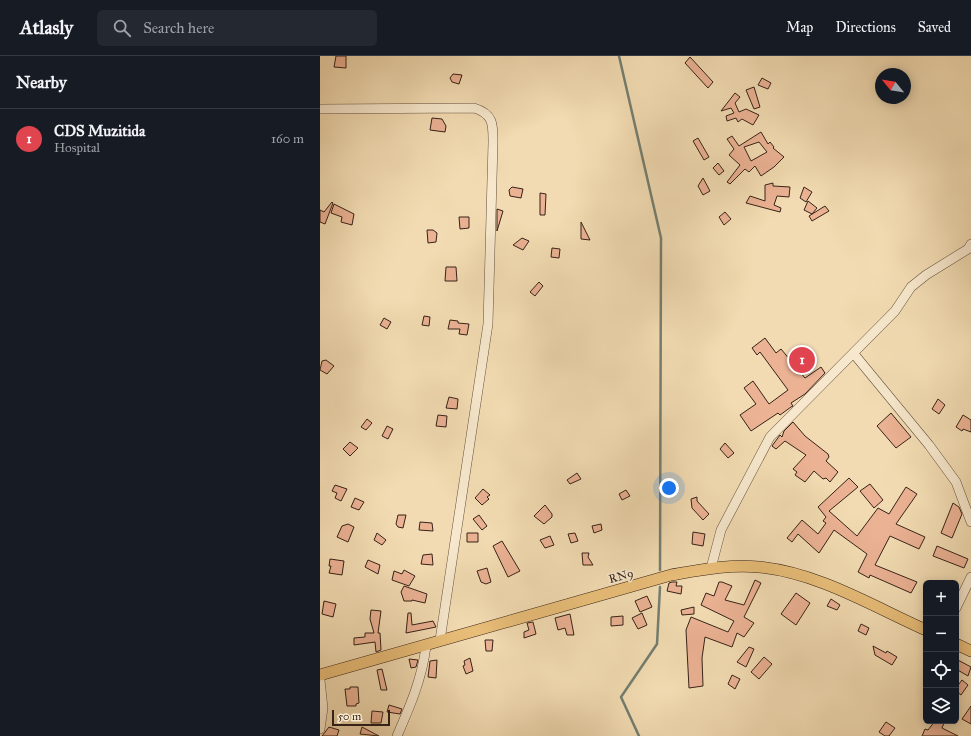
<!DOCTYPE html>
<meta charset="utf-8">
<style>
body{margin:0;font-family:"IM FELL Great Primer",serif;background:#242831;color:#f1f3f6}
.controls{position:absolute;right:12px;bottom:12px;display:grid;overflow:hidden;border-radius:6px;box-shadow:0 2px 10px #0003}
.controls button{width:36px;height:36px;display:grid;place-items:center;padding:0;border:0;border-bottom:1px solid #363941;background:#171b24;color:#f1f3f6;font:20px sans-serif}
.compass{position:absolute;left:555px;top:12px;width:36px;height:36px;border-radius:50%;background:#171b24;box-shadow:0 2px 10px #0003;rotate:300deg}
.scale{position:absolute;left:12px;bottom:10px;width:58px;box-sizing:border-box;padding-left:4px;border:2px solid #362217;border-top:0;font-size:11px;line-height:14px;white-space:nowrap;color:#362217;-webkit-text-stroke:3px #f7e8cd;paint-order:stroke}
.you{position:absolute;left:349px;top:432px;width:14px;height:14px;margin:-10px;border:3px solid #fff;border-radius:50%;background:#1a73e8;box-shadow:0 0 0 6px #1a73e833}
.badge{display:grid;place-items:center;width:26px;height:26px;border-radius:50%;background:#2563eb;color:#fff;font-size:13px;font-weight:700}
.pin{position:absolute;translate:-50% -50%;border:2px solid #fff;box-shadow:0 1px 4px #0006}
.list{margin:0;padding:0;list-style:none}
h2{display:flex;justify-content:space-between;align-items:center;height:52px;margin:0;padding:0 16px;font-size:17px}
h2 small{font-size:13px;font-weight:400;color:#9ea1a6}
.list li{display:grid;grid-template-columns:26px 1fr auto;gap:12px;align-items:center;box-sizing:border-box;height:60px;padding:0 16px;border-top:1px solid #363941}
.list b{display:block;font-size:15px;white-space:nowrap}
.list p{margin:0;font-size:13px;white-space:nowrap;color:#9ea1a6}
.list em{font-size:13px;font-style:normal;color:#9ea1a6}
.icon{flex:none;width:22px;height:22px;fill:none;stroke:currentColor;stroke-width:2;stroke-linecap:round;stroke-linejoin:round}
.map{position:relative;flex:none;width:651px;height:680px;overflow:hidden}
header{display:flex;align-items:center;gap:24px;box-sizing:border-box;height:56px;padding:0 20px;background:#171b24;border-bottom:1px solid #363941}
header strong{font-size:19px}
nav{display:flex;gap:22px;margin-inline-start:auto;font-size:14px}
.search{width:280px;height:36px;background:#242831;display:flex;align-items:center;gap:10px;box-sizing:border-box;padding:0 14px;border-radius:6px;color:#9ea1a6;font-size:15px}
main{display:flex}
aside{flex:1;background:#171b24}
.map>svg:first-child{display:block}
</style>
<header>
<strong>Atlasly</strong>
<div class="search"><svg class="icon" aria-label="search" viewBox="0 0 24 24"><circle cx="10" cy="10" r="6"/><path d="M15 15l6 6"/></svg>Search here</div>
<nav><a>Map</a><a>Directions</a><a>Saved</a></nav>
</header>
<main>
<aside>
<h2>Nearby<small></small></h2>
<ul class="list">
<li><span class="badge" style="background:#e0444e">1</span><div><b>CDS Muzitida</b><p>Hospital</p></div><em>160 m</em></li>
</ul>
</aside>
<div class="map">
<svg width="651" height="680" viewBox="0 0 651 680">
<rect width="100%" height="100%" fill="#f2dbb2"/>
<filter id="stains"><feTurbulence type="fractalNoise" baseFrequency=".005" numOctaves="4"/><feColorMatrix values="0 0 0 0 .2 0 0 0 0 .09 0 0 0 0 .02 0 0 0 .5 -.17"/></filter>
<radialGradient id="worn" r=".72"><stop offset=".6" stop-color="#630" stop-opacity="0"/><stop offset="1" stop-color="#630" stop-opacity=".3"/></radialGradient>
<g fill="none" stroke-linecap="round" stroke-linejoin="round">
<path stroke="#737e71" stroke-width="2.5" d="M299 0 341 182 340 514
M319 680 301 641 337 588 340 531"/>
</g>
<path fill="#ebb294" stroke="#362217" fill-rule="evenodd" d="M16 0H26V12L14 11Z
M370 1 393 26 388 32 365 7Z
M133 18 142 19 139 28 132 26 130 22Z
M442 22 451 27 448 33 438 29Z
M434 31 440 51 434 53 426 34Z
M415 37 420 41 415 47 419 56 426 53 439 59 433 69 422 63 418 66 416 62 407 65 406 60 414 57 411 52 401 55Z
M112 62 122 63 126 70 125 76 110 74Z
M441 76 448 88 450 86 454 91 453 92 464 101 454 111 441 120 435 110 429 116 425 113 410 128 407 126 420 109 409 99 414 93 407 83 412 80 419 90ZM439 86 447 96 431 105 424 91Z
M378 82 389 101 384 104 373 85Z
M398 107 404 115 399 119 393 112Z
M383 122 390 135 383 139 378 130Z
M453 127V130L470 131 469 141 457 140 454 149 461 152 460 156 426 147 430 140 445 145V129Z
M192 131 203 133 201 142 190 140 189 134Z
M484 131 492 136 486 146 480 142Z
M220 137 226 138 225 159H220Z
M488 145 497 152 492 158 484 154Z
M12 146 13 147 5 168 0 166V154L4 156Z
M14 148 34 158 32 169 21 166 22 161 11 157Z
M505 150 509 155 492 165 489 160Z
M177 153 183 155 177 175Z
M405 156 411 163 404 169 399 161Z
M139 161H149V172L140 173Z
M261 166 270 184 261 183Z
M107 174H113L117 177 116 186 108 187Z
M202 182 209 185 203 194 193 189Z
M232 192 240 193 239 202 231 201Z
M126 211H136L137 225H125Z
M219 226 223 230 215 240 210 236Z
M104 260 110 261 109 270 102 269Z
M64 262 71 266 67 273 60 269Z
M130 264 138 265V267L149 268 147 279 139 278 140 273H128Z
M445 282 456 297 461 293 485 322 501 311 505 317 485 338 471 347 473 350 471 351 460 359 458 357 431 375 420 359 436 348 424 332 433 325 449 348 468 334 440 296 437 299 432 292Z
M6 304 14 310 7 318 0 314 2 305Z
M129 341 138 343 137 353 126 352Z
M618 343 625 349 619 358 612 353Z
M571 357 591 381 576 392 557 370Z
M118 359 127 360 126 371 116 370Z
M643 359 651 364V376L643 373 642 375 636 371Z
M47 363 52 367 46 374 41 371Z
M473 366 485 380 508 398 509 401 506 405 518 416 510 426 506 422 503 423 494 415 485 426 475 419 477 416 473 413 486 399 465 385 456 393 452 390 460 379 462 381 464 375Z
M67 370 73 373 68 383 62 380Z
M30 386 38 392 30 400 23 393Z
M405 387 414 397 408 402 400 393Z
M257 417 261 423 250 428 247 424Z
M529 422 538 431 509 455 537 480 558 452 569 458 586 431 597 438 576 468 605 481 599 493 570 480 555 509 597 526 591 537 550 519 549 522 538 516 547 498 514 474 499 497 478 478 472 486 467 482 482 464 498 478 506 467 503 465 506 461 498 451Z
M550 428 563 444 554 452 540 435Z
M15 429 27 433 21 445 15 442 17 437 12 435Z
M163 433 170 439 167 441 169 443 162 449 155 442Z
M306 434 310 440 302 444 299 438Z
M377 441V445L389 458 383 464 372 452 371 443Z
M35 442 44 446 39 454 31 451Z
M633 447 639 451 642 458 632 482 621 477Z
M225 449 232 458V461L224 468 214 460Z
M78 459H86L83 472 78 471 76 468Z
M159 459 167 470 162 474 153 463Z
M100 466 112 467 113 475 99 474Z
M28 468 34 471 28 486 17 481 22 470Z
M281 468 282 474 274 477 272 470Z
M373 476 385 478 383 490 372 488Z
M57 477 66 484 62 489 54 484Z
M147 477H158V486H147Z
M255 477 258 485 251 487 248 478Z
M230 480 234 489 225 492 220 484Z
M182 485 200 515 188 521 173 490Z
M617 490 648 503 644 512 613 500Z
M262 497H269L268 501 273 509H263Z
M112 498 113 509 101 508 103 499Z
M10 503 24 505 22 519 9 517 11 510H9Z
M48 504 60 509 58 518 45 511Z
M167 512 171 526 166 528 161 526 157 515Z
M84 514 95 520 89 530 72 524 74 515 82 518Z
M435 524 441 527 424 561 434 567 424 581 417 577 412 591 385 581 382 602 383 630 369 632 366 574 371 561 408 576 414 565 381 549 386 537 394 540 399 526H402L412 530 405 544 424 549Z
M352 526H357L356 530H362L361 538 347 535 349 527Z
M84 530 107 538 105 547 92 544V545H84L81 536Z
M476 537 490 547 476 569 461 558Z
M327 540 332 551 320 556 315 545Z
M511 543 520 549 517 554 507 550Z
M4 545 16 548 13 561 2 558Z
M374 551V558L362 559 361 554Z
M51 554 61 555 58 577H60L61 594 56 596 55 586 34 589V582L45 581V577H54L50 563Z
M88 557H91L92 569 113 565 116 571 86 577Z
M322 557 327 569 318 573 312 562Z
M250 558 254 579H247L245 572 238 574 235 562Z
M303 560V569L291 570V561Z
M213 566 216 578 204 582V576L209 574 207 567Z
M541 568 549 572 546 579 538 575Z
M165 584H173L172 595H166Z
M553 590 566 597 567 595 577 601 572 609 555 599Z
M429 591 434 593 426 611 417 606Z
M444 601 452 608 439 623 431 616Z
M150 602 153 615 146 618 143 610 145 609 144 605Z
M89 603 98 604 96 611 91 612Z
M636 603 651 611 648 620 636 613Z
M117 604 116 622 108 621 110 605Z
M62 613 67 634H61L57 614Z
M412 619 420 623 415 633 408 628Z
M642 624 648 629 641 639 636 635V632Z
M30 631H38L39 647 36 648V650H27L25 633H30Z
M69 649 82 653 80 658 67 656Z
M651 650V668L642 663Z
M52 655 63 656 61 667H51Z
M615 665 624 667 622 672 638 680H602L605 673 608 674Z
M566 666 575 672 569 680H565L559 676Z
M9 671 19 674 17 680H2Z
M42 671 59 680 40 678Z"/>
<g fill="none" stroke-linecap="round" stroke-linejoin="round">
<defs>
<path id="minor" d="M0 53 154 52C174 58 173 69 173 87L168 268 120 584
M534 298 609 389 636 426 651 466
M391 512 401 474 450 381 575 255 591 231 606 219 648 193 651 188
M636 552 651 521
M0 624 3 652 0 673
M77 680C90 650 102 623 106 590"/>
<path id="major" d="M636 588 651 595
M0 619 351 519C380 514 409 508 439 511 499 517 552 550 606 574"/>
</defs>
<use href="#minor" stroke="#65503e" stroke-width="10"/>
<use href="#major" stroke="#362217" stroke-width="12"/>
<use href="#minor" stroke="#f7e8cd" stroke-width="9"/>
<use href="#major" stroke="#e9be79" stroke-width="11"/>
</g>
<g text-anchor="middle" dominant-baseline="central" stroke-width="3" stroke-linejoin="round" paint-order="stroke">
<g font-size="12" fill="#362217" stroke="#f7e8cd">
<text transform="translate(301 520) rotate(-16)">RN9</text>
</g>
</g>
<rect width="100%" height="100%" filter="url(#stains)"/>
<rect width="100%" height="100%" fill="url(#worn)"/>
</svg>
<div class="controls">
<button>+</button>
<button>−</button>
<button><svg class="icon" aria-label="locate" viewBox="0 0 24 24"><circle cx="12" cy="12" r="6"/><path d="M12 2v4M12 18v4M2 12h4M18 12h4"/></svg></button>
<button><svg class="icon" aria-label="layers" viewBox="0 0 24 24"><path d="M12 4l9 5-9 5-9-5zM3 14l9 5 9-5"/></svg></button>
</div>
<svg class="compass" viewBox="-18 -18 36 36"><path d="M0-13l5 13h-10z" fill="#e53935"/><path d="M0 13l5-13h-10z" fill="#9ea1a6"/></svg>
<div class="scale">50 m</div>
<div class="you"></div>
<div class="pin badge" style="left:482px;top:304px;background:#e0444e">1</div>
</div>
</main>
